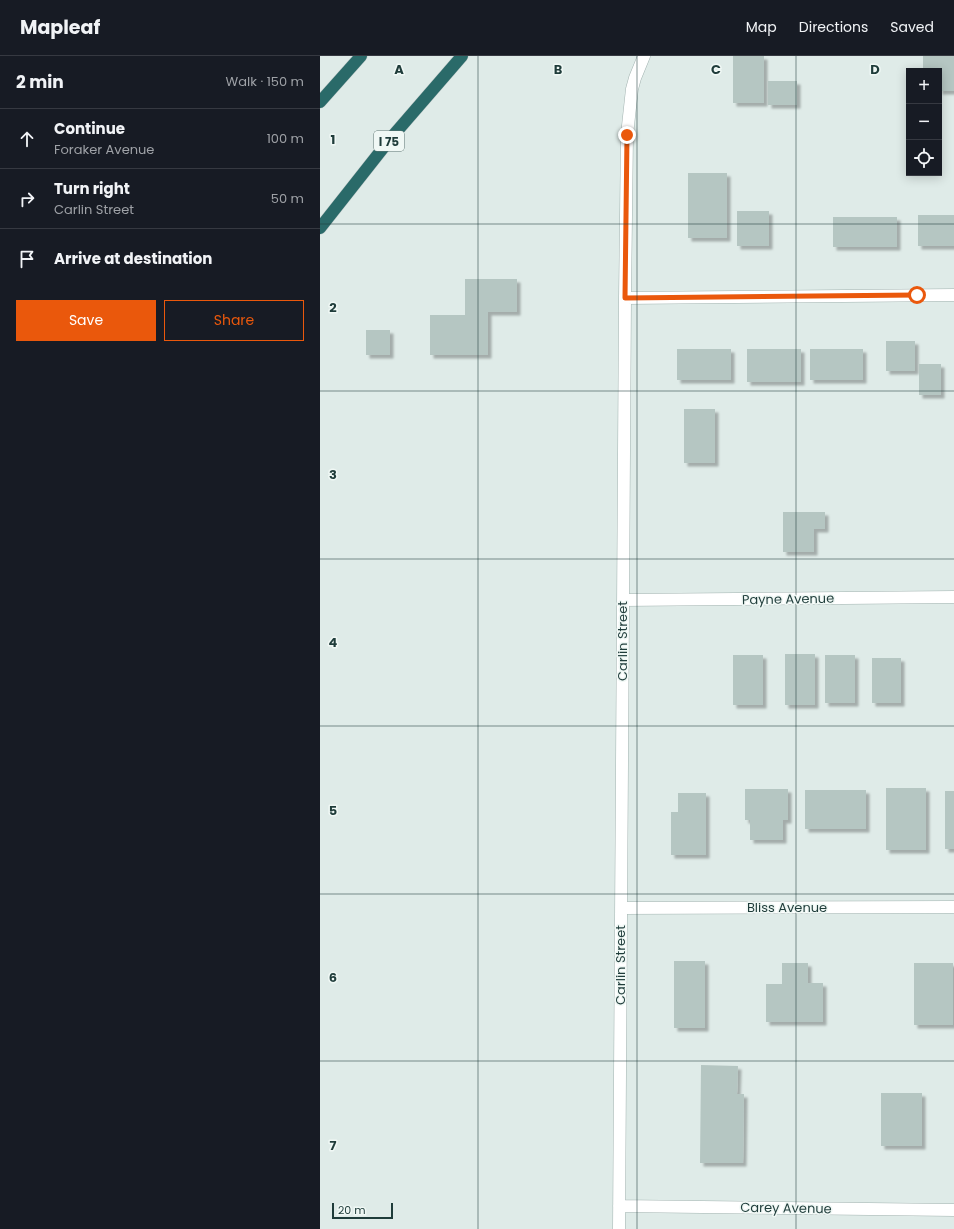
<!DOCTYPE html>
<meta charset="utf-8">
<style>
body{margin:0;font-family:Poppins,sans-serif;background:#20242c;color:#f1f3f6}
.controls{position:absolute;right:12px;top:12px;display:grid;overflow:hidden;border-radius:0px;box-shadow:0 2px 10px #0003}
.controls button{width:36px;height:36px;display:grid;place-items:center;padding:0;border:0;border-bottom:1px solid #363941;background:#171b24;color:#f1f3f6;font:20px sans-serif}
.scale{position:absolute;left:12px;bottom:10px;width:61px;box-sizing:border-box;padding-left:4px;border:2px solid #1f3c3a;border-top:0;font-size:11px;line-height:14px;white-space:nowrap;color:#1f3c3a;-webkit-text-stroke:3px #f0f8f5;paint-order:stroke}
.stop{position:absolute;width:12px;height:12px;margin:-9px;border:3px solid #ea580c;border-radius:50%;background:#fff}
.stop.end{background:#ea580c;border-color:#fff;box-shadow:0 1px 4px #0008}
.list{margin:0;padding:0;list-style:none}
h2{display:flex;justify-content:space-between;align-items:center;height:52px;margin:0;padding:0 16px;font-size:17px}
h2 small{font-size:13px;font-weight:400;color:#9ea1a6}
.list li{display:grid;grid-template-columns:26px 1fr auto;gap:12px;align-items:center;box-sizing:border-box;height:60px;padding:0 16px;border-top:1px solid #363941}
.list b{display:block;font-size:15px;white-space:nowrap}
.list p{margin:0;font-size:13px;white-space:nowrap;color:#9ea1a6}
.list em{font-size:13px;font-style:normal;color:#9ea1a6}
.actions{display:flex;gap:8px;padding:12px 16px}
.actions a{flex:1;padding:9px 0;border:1px solid #ea580c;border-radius:0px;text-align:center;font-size:14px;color:#ea580c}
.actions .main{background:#ea580c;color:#fff}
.icon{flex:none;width:22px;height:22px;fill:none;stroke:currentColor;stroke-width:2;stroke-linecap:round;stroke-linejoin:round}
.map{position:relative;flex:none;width:634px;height:1173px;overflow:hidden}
header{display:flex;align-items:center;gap:24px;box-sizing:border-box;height:56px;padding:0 20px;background:#171b24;border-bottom:1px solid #363941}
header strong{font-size:19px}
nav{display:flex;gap:22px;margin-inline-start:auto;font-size:14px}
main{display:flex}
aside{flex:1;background:#171b24}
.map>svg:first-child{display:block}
</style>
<header>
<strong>Mapleaf</strong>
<nav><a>Map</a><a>Directions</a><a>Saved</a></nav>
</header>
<main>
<aside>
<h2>2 min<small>Walk · 150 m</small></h2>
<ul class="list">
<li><svg class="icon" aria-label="ahead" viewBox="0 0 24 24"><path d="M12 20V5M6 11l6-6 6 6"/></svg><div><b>Continue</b><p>Foraker Avenue</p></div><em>100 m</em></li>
<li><svg class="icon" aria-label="right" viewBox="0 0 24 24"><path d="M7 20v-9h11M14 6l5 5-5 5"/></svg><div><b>Turn right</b><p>Carlin Street</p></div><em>50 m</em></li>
<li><svg class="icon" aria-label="arrive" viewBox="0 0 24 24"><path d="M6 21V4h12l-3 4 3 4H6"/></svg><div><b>Arrive at destination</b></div></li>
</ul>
<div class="actions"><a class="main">Save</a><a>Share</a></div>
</aside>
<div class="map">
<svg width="634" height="1173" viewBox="0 0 634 1173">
<defs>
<filter id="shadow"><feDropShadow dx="3.5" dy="3.5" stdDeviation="1" flood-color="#0004"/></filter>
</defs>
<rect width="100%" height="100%" fill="#dfebe8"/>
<path fill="#b5c6c2" filter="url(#shadow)" d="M413 0H444V47H413Z
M603 0H634V35H619V15H603Z
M448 25H477V49H448Z
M368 117H407V182H368Z
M417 155H449V190H417Z
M598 159H634V190H598Z
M513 161H577V191H513Z
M145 223H197V256H168V299H110V259H145Z
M46 274H70V299H46Z
M566 285H595V315H566Z
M357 293H411V324H357Z
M427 293H481V326H427Z
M490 293H543V324H490Z
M599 308H621V339H599Z
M364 353H395V407H364Z
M463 456H505V473H494V496H463Z
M465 598H495V649H465Z
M413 599H443V649H413Z
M505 599H535V647H505Z
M552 602H581V647H552Z
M566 732H606V794H566Z
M425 733H468V764H463V784H430V764H425Z
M485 734H546V773H485Z
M625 735H634V793H625Z
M358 737H386V799H351V756H358Z
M354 905H385V972H354Z
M462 907H488V927H503V966H446V928H462Z
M594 907H633V969H594Z
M381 1009 418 1010 417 1038H424L423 1107H380Z
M561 1037H602V1090H561Z"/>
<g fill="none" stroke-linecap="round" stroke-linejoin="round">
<defs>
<path id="minor" d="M305 242 634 239
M303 544 634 541
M301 852 634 851
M299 1150 634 1154
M299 1173 305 242 307 79 312 33 315 22 324 0"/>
<path id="motorway" d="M0 46 41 0
M0 172 71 82 142 0"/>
</defs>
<use href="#minor" stroke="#a2b3b0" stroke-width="13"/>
<use href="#motorway" stroke="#c0c8c8" stroke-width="13"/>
<use href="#minor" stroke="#fff" stroke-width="12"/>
<use href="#motorway" stroke="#2a6a69" stroke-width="12"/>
</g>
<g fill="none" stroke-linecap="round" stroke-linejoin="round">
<path stroke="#ea580c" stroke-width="5" d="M307 79 305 242 597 239"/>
</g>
<path fill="none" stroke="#1f3c3a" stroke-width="1" stroke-opacity="0.55" d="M158 0V1173M317 0V1173M476 0V1173M0 168H634M0 335H634M0 503H634M0 670H634M0 838H634M0 1005H634"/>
<g text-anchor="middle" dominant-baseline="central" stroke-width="3" stroke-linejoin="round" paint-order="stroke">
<rect fill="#f0f8f5" stroke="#5e7472" stroke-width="1" x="54" y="75" width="30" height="20" rx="3"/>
<g font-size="12" font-weight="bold" fill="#1f3c3a">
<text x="69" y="85">I 75</text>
</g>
<g font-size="13" fill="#1f3c3a" stroke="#f0f8f5">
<text transform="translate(468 543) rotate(-1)">Payne Avenue</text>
<text transform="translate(302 585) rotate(-90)">Carlin Street</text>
<text x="467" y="851">Bliss Avenue</text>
<text transform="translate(300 909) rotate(-90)">Carlin Street</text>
<text transform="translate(466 1152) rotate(1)">Carey Avenue</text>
</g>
</g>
<g font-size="13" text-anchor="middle" font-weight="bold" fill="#1f3c3a" stroke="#f0f8f5" stroke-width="3" stroke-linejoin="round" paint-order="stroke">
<text x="79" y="18">A</text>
<text x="238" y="18">B</text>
<text x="396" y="18">C</text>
<text x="555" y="18">D</text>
<text x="13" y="88">1</text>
<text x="13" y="256">2</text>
<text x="13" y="423">3</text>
<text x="13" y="591">4</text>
<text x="13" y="759">5</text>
<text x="13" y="926">6</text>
<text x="13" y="1094">7</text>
</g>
</svg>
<div class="controls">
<button>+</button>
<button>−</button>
<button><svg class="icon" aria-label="locate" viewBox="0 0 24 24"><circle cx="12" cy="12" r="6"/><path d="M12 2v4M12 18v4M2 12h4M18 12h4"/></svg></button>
</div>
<div class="scale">20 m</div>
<div class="stop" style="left:597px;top:239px"></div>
<div class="stop end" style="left:307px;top:79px"></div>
</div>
</main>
